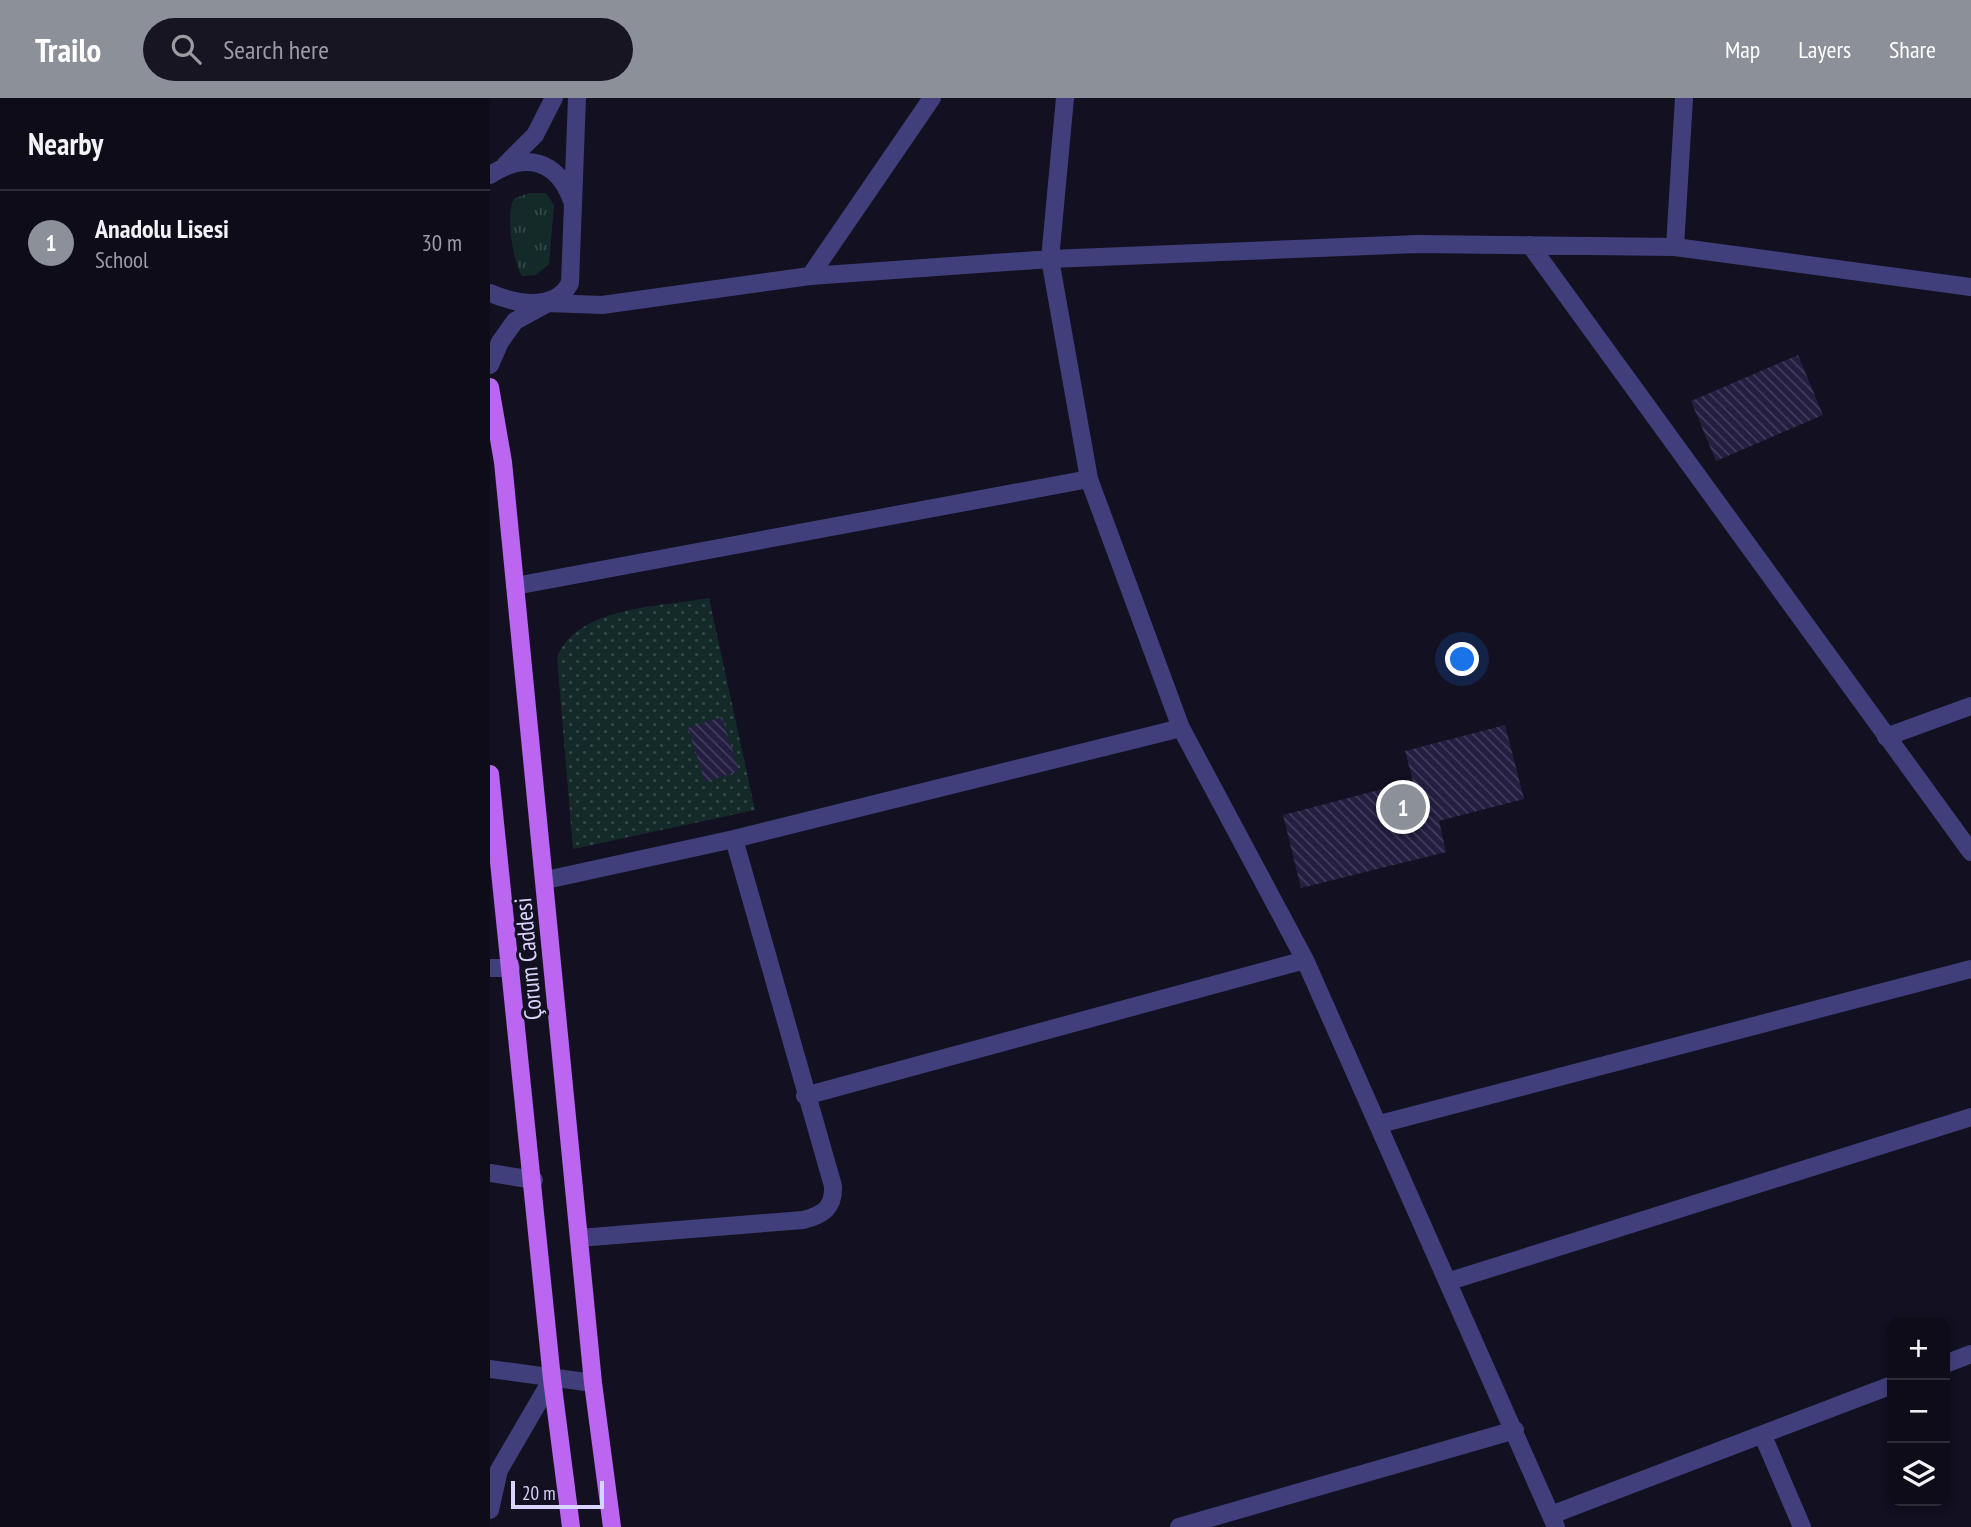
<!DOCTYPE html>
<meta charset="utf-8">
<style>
body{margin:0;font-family:"PT Sans Narrow",sans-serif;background:#171522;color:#f1f3f6}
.controls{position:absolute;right:21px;bottom:21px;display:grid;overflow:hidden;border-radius:14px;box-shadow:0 4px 10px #0003}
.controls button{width:63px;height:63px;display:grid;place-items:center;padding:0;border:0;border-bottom:2px solid #2e2c38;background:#0e0c19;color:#f1f3f6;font:35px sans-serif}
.scale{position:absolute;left:21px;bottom:18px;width:93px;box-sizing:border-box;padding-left:7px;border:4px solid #d8d4fb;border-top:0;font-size:19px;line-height:24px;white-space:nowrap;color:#d8d4fb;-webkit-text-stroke:5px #121021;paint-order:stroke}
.you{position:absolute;left:973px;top:562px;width:24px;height:24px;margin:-18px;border:5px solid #fff;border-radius:50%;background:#1a73e8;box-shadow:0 0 0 10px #1a73e833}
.badge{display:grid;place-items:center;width:46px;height:46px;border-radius:50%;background:#8c9099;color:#fff;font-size:23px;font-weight:700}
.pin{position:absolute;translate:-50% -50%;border:4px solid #fff;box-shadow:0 2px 7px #0006}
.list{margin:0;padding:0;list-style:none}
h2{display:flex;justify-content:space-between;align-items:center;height:91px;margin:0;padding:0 28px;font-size:30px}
h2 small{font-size:23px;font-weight:400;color:#9b9ba2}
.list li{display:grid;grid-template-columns:46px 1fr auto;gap:21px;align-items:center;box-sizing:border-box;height:105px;padding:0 28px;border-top:2px solid #2e2c38}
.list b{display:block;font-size:26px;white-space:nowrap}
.list p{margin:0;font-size:23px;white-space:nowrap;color:#9b9ba2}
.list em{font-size:23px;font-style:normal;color:#9b9ba2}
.icon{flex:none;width:38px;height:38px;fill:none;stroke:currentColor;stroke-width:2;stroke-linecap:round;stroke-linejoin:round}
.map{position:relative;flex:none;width:1481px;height:1429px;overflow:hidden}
header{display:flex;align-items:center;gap:42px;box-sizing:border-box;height:98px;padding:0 35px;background:#8c9099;color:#fff}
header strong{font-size:33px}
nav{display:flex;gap:38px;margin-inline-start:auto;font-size:24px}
.search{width:490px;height:63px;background:#171522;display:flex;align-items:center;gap:18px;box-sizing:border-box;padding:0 24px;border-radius:38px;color:#9b9ba2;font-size:26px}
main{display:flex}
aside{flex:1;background:#0e0c19}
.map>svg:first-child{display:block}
</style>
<header>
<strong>Trailo</strong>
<div class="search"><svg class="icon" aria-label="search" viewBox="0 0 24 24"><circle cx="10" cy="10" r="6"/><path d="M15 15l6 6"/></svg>Search here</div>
<nav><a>Map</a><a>Layers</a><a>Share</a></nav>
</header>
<main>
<aside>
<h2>Nearby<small></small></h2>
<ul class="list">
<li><span class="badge">1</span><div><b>Anadolu Lisesi</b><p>School</p></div><em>30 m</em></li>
</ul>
</aside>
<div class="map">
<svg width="1481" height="1429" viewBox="0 0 1481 1429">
<defs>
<pattern id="grass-tufts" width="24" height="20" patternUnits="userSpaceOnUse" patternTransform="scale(1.75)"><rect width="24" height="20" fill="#132a29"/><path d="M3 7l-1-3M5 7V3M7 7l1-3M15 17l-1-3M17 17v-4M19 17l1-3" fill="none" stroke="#354849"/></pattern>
<pattern id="park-dots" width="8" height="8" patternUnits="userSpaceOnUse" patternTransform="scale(1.75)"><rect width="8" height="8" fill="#132a29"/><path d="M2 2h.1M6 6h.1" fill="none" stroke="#354849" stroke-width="1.8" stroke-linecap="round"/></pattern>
<pattern id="building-back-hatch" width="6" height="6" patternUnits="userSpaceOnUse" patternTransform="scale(1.75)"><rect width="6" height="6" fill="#241e40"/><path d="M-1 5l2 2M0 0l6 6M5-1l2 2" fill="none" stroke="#433e5c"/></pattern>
</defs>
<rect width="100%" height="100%" fill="#121021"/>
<path fill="url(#grass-tufts)" d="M40 95H56L64 107 59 166 46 177 32 178C23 165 14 111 25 100Z"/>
<path fill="url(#park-dots)" d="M219 500 265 712 83 751 67 560C86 508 171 509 219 500Z"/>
<path fill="url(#building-back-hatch)" d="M1308 257 1333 317 1226 363 1201 303Z
M232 619 249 673 215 684 198 630Z
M1015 627 1034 701 949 723 956 754 811 790 793 717 923 683 915 653Z"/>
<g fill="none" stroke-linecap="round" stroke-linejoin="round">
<path stroke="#413f7b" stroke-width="18" d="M575 0 560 161 599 381 691 630 815 862 1066 1429
M15 67 45 37 64 0
M0 77C35 54 67 61 82 103
M1040 147 1481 754
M1185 149 1194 0
M320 178 442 0
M0 195C26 206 65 214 80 185L87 0
M0 267 10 244 25 223 58 205 112 207 320 178 560 161 927 146 1185 149 1481 189
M25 488 599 381
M1396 639 1481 608
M56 782 244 741 691 630
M0 870H21
M315 998 815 862
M890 1026 1481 871
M0 1075 44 1082
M89 1140 313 1122C333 1117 344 1110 343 1088L244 741
M960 1183 1481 1019
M1455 1266 1481 1256
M0 1271 103 1285
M1273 1338 1312 1429
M0 1412 9 1372 62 1281
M1061 1417 1402 1287
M689 1429 1025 1332"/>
<path stroke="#ba66f0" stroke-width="18" d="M0 289 13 364 103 1285 122 1429
M0 676 62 1281 81 1429"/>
</g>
<g text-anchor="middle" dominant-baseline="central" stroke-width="6" stroke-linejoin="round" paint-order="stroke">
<g font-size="24" fill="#d8d4fb" stroke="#121021">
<text transform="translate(38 861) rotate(-95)">Çorum Caddesi</text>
</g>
</g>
</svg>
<div class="controls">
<button>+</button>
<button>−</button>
<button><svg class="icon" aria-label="layers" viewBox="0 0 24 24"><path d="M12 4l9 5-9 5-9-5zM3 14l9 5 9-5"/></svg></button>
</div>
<div class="scale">20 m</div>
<div class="you"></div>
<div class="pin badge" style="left:913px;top:709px">1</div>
</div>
</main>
